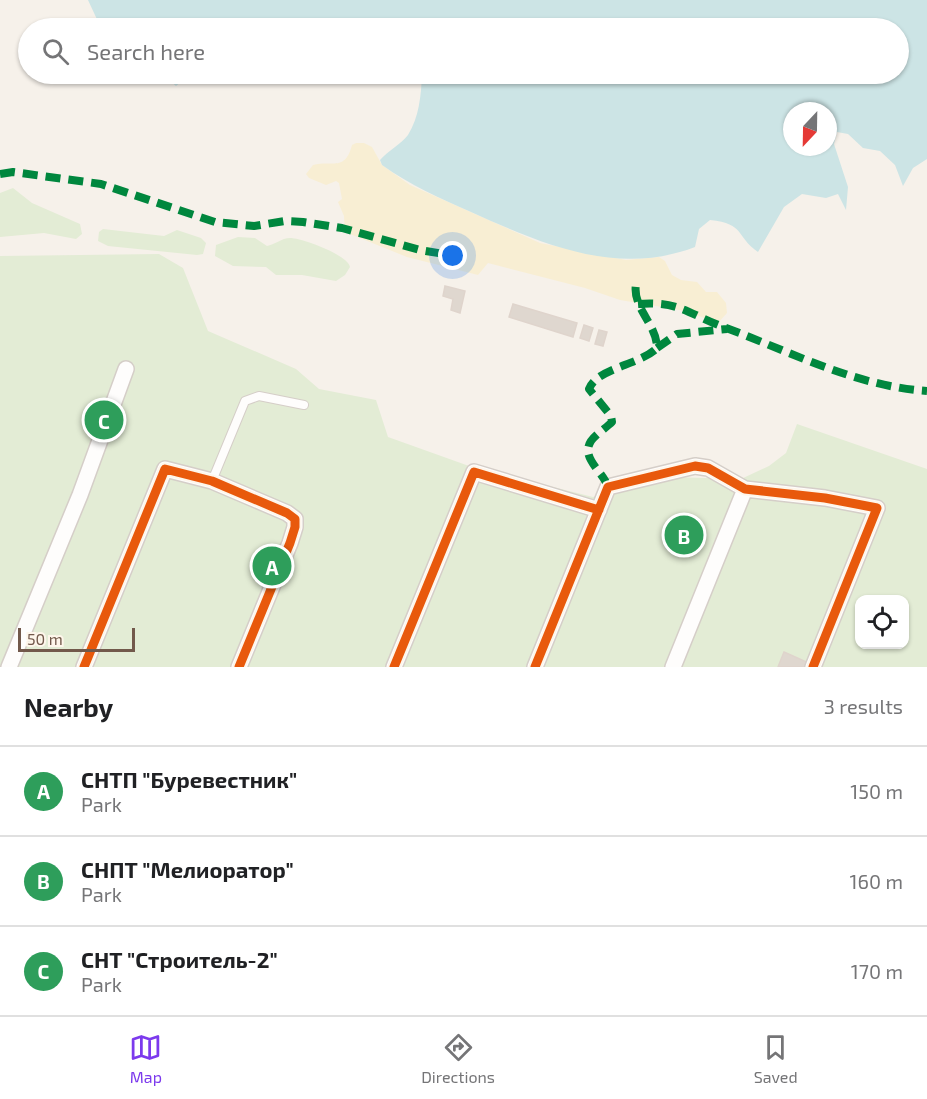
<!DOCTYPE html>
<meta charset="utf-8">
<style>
body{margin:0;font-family:"Exo 2",sans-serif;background:#f6f6f6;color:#202124}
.controls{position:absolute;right:18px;bottom:18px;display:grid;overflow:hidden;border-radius:12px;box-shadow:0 2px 4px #0004}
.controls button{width:54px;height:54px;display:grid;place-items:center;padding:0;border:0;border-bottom:2px solid #e0e0e0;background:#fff;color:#202124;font:30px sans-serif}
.compass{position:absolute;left:783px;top:102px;width:54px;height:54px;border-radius:50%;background:#fff;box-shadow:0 2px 4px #0004;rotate:202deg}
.scale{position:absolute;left:18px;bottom:15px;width:117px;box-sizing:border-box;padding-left:6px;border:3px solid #72594b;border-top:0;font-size:16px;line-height:21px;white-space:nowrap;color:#72594b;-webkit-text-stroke:4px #fef6eb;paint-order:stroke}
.you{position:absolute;left:453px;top:256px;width:21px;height:21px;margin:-15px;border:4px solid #fff;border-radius:50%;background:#1a73e8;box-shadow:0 0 0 9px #1a73e833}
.badge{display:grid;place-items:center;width:39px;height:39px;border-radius:50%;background:#7c3aed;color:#fff;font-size:20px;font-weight:700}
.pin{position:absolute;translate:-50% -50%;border:3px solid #fff;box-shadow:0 2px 6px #0006}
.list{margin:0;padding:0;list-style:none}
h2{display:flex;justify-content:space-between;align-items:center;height:78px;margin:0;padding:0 24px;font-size:26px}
h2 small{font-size:20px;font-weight:400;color:#757577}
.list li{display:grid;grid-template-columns:39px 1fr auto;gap:18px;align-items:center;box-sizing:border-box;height:90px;padding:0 24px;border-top:2px solid #e0e0e0}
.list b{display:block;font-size:22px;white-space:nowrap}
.list p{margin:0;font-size:20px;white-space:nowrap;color:#757577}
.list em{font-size:20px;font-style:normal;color:#757577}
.icon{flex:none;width:33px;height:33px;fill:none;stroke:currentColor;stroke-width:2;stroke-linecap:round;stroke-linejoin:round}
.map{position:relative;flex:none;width:927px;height:667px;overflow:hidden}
.search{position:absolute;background:#fff;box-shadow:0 2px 4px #0004;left:18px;right:18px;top:18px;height:66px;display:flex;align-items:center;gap:15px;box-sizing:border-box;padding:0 21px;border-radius:33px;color:#757577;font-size:22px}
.sheet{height:348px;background:#fff}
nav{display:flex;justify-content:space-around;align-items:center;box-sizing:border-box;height:84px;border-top:2px solid #e0e0e0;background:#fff;font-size:16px;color:#757577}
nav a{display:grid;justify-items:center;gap:3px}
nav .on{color:#7c3aed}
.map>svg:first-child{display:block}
</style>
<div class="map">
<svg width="927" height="667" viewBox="0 0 927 667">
<rect width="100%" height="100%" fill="#f6f1ea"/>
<path fill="#e3ecd5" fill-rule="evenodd" d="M13 188 32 203 80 224 82 234 76 239 44 233 0 237V193Z
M103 229 164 236 177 230 201 238 206 243 203 254 197 255 108 246 98 241 99 232Z
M238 237 255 238 267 246C274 245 282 238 290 238 302 238 348 255 350 267L345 275 336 281 302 275H276L266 267 233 266 215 256 216 245Z
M159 254 183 268 208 331 296 369 319 389 376 400 388 437 469 466 593 497 669 477 741 479 769 466 786 453 797 424 927 469V667H0V256ZM860 600H904V644H860Z"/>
<path fill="#f8eed3" d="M356 143H364L372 147 382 165 410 185 540 243 626 260 659 257 665 261 672 275 681 280 697 282 706 292H717L726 303 727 313 718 323 685 311 620 300 585 288 488 263 478 275 407 257 345 232 344 216 338 202 342 199 339 183 336 181 326 185 309 178 306 174 313 165C332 160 345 172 352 145Z"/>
<path fill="#cce4e5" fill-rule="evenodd" d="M88 0H927V159L913 168 903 186 895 165 880 151 863 148 848 134 837 132 834 144 848 187 846 210 838 194 826 198 802 194 784 207 758 252C735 236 746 224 710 220L699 229 695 247C617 277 542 244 471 212 439 198 410 185 382 165L380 160C388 151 401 144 408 135 419 117 421 96 422 75L898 74V28H384L349 21 323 28H101ZM792 111H828V147H792Z
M169 74H226L215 83C199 77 189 75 176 86L169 80Z"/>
<path fill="#dfd7cf" stroke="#dfd4cc" stroke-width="1.5" d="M445 286 465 291 460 313 451 310 453 299 443 296Z
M513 304 577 323 573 337 509 317Z
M584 325 593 328 589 341 580 338Z
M599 330 607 332 603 346 595 344Z
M784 652 809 663 807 667H778Z"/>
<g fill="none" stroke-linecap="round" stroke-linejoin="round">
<defs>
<path id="service" d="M212 481 245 401 259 396 304 405"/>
<path id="minor" d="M9 667 80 495 126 369
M84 667 165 469 212 481 287 513 295 519V527L290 543 239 667
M394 667 474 472 599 510
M535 667 608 487 695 466 708 468 745 489 825 498 877 508 813 667
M673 667 745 489"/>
</defs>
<use href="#service" stroke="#d5cec8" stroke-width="10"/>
<use href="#minor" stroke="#d5cec8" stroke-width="18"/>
<use href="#service" stroke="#fefdfc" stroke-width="8"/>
<use href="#minor" stroke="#fefdfc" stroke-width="15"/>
<path stroke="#00873e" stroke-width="8" stroke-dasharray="15 8" stroke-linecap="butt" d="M0 174 13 172 101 184 215 222 254 226 285 221 303 222 342 228 420 250 468 258
M638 304C679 301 687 313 721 326 789 351 854 386 927 391
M657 348 677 334 727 329
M608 487C603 471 580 458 591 441 596 434 606 428 612 422L611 416 589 389C597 368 640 365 657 348 657 324 632 308 636 284"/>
<defs>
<path id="cycleway" d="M84 667 165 469 212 481 287 513 295 519V527L290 543 239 667
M394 667 474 472 599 510
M535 667 608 487 695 466 708 468 745 489 825 498 877 508 813 667"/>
</defs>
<use href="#cycleway" stroke="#fef6eb" stroke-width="13"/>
<use href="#cycleway" stroke="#e8590c" stroke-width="9"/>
</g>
</svg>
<div class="controls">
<button><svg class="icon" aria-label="locate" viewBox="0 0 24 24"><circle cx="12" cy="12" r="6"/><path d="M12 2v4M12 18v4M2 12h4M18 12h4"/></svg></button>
</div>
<svg class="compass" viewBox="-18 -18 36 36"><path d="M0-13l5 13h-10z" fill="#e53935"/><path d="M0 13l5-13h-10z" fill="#757577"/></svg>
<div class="scale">50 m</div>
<div class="you"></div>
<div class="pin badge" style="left:272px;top:566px;background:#2e9e5b">A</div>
<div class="pin badge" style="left:684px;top:535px;background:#2e9e5b">B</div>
<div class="pin badge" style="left:104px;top:420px;background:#2e9e5b">C</div>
<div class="search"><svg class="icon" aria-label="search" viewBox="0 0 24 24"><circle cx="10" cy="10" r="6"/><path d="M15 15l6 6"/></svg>Search here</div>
</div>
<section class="sheet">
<h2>Nearby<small>3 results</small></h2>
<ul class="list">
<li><span class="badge" style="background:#2e9e5b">A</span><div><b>СНТП &quot;Буревестник&quot;</b><p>Park</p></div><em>150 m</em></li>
<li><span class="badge" style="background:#2e9e5b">B</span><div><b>СНПТ &quot;Мелиоратор&quot;</b><p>Park</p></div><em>160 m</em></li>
<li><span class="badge" style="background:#2e9e5b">C</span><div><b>СНТ &quot;Строитель-2&quot;</b><p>Park</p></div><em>170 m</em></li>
</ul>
</section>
<nav>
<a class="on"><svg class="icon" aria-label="map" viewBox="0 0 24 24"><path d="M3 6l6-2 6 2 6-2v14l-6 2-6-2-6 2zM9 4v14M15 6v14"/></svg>Map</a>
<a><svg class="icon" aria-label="directions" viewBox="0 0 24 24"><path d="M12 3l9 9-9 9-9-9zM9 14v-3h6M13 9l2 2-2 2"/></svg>Directions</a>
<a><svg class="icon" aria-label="saved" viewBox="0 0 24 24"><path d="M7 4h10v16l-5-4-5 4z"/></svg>Saved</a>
</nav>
